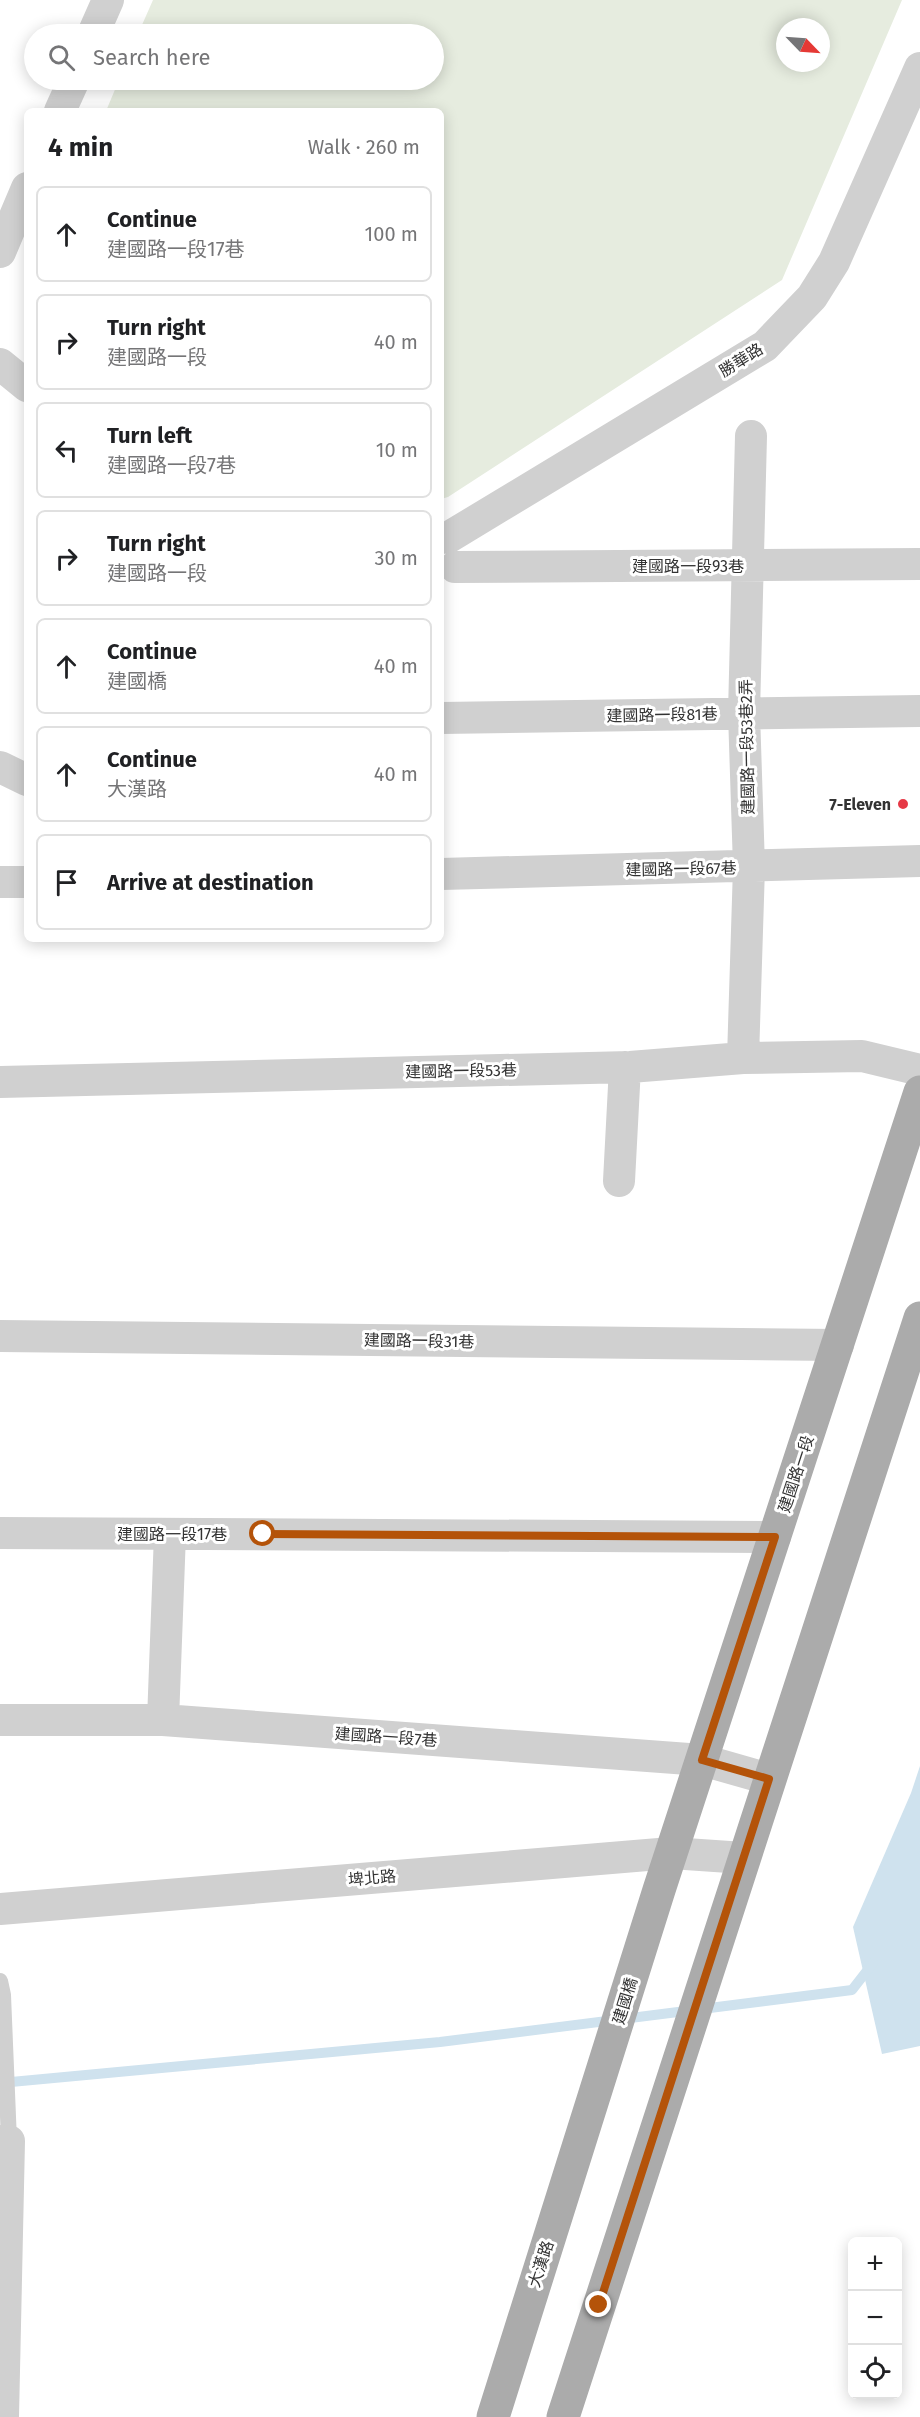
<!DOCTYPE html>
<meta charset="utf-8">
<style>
body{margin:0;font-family:"Fira Sans","Noto Sans TC",sans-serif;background:#f6f6f6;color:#202124}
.controls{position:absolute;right:18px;bottom:18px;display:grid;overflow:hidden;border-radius:9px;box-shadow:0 3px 15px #0003}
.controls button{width:54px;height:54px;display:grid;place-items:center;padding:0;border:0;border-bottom:2px solid #e0e0e0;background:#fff;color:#202124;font:30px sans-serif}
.compass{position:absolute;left:776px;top:18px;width:54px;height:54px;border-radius:50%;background:#fff;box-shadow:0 3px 15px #0003;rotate:115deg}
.stop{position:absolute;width:18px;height:18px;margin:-14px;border:4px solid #b45309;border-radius:50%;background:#fff}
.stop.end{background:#b45309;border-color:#fff;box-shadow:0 2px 6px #0008}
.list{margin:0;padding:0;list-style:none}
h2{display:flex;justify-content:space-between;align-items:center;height:78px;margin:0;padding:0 24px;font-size:26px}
h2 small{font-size:20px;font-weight:400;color:#757577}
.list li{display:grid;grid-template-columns:39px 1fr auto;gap:18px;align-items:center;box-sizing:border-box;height:96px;margin:0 12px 12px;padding:0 12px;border:2px solid #e0e0e0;border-radius:9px}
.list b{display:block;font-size:22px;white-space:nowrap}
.list p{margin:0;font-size:20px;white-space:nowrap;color:#757577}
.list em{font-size:20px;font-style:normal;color:#757577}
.icon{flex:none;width:33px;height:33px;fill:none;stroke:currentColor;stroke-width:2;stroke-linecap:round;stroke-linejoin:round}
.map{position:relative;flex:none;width:920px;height:2417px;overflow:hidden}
.search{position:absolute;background:#fff;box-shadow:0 3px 15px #0003;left:24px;top:24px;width:420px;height:66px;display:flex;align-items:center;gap:15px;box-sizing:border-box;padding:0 21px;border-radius:33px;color:#757577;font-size:22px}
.panel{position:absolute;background:#fff;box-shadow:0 3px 15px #0003;left:24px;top:108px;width:420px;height:834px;border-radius:9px}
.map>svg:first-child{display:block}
</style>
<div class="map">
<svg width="920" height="2417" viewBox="0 0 920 2417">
<rect width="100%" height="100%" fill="#fff"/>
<path fill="#e6ecdf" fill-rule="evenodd" d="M153 0H902L782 280 448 497 441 499V111H106L119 80H434V34H138ZM785 27H821V63H785Z"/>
<path fill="#cfe2ee" d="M920 1766V2046L882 2054 853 1927 911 1793Z"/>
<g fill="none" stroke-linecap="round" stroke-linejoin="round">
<path stroke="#cfe2ee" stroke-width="10" d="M0 2083 440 2042 852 1990 873 1963"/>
<path stroke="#d0d0d0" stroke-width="16" d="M0 1981 3 1995 9 2141"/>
<path stroke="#d0d0d0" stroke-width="32" d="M93 34 108 0
M60 111 74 80
M0 252 27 188
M0 364 27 386
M441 538 449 537 765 346 812 297 834 262 920 68
M455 567 920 564
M441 718 920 711
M0 767 27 780
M441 874 920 861
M0 882H27
M743 1058 749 867 744 713 751 436
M0 1082 630 1067 743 1058 862 1056 920 1070
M619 1181 625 1067
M0 1336 838 1345
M0 1533 775 1537
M0 1720H163L702 1760 769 1779
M163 1720 170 1534
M0 1909 671 1853 744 1858
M0 2141H9L3 2417"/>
<path stroke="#ababab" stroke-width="33" d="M493 2417 659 1890 920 1092
M563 2417 920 1318"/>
</g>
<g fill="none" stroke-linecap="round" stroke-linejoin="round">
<path stroke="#b45309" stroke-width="8" d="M263 1534 775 1537 702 1760 769 1779 599 2305"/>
</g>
<circle fill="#e63946" stroke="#fff" stroke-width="2" cx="903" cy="804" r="6"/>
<g text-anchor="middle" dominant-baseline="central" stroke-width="6" stroke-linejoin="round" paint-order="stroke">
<g font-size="16" fill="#333" stroke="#fff">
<text transform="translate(741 360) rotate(-32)">勝華路</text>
<text x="688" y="566">建國路一段93巷</text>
<text transform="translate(662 715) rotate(-1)">建國路一段81巷</text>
<text transform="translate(747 747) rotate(-91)">建國路一段53巷2弄</text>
<text transform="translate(681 869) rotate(-1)">建國路一段67巷</text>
<text transform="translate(461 1071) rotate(-1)">建國路一段53巷</text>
<text transform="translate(419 1341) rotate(1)">建國路一段31巷</text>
<text transform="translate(796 1474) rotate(-72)">建國路一段</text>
<text x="172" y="1534">建國路一段17巷</text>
<text transform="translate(386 1737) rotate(4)">建國路一段7巷</text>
<text transform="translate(372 1878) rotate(-5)">埤北路</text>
<text transform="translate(625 2001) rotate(-73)">建國橋</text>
<text transform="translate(541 2264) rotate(-72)">大漢路</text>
</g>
<g font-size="16" font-weight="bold" fill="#333" stroke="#fff" text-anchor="end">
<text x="891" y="804">7-Eleven</text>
</g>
</g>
</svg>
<div class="controls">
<button>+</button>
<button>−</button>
<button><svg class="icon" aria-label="locate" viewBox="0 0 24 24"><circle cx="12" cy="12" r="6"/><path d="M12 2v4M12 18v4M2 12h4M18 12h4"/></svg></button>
</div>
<svg class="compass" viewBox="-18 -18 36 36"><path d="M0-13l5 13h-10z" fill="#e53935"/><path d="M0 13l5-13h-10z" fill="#757577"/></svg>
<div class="stop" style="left:263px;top:1534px"></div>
<div class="stop end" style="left:599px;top:2305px"></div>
<div class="search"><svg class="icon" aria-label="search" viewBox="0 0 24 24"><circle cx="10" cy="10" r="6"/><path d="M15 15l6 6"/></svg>Search here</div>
<section class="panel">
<h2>4 min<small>Walk · 260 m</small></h2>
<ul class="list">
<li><svg class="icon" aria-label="ahead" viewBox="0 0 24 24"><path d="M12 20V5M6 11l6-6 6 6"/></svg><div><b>Continue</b><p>建國路一段17巷</p></div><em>100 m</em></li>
<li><svg class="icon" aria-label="right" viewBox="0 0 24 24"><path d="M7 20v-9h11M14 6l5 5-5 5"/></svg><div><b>Turn right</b><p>建國路一段</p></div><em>40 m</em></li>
<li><svg class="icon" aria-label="left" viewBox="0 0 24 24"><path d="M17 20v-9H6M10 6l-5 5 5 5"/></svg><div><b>Turn left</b><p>建國路一段7巷</p></div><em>10 m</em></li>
<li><svg class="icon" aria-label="right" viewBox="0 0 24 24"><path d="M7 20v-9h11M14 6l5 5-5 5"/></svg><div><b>Turn right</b><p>建國路一段</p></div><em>30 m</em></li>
<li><svg class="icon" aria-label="ahead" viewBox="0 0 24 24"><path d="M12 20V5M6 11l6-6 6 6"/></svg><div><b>Continue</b><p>建國橋</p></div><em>40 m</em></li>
<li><svg class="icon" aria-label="ahead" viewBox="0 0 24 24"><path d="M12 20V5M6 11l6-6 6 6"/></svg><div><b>Continue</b><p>大漢路</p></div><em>40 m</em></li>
<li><svg class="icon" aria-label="arrive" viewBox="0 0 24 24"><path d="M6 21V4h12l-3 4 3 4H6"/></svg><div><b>Arrive at destination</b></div></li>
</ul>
</section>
</div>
